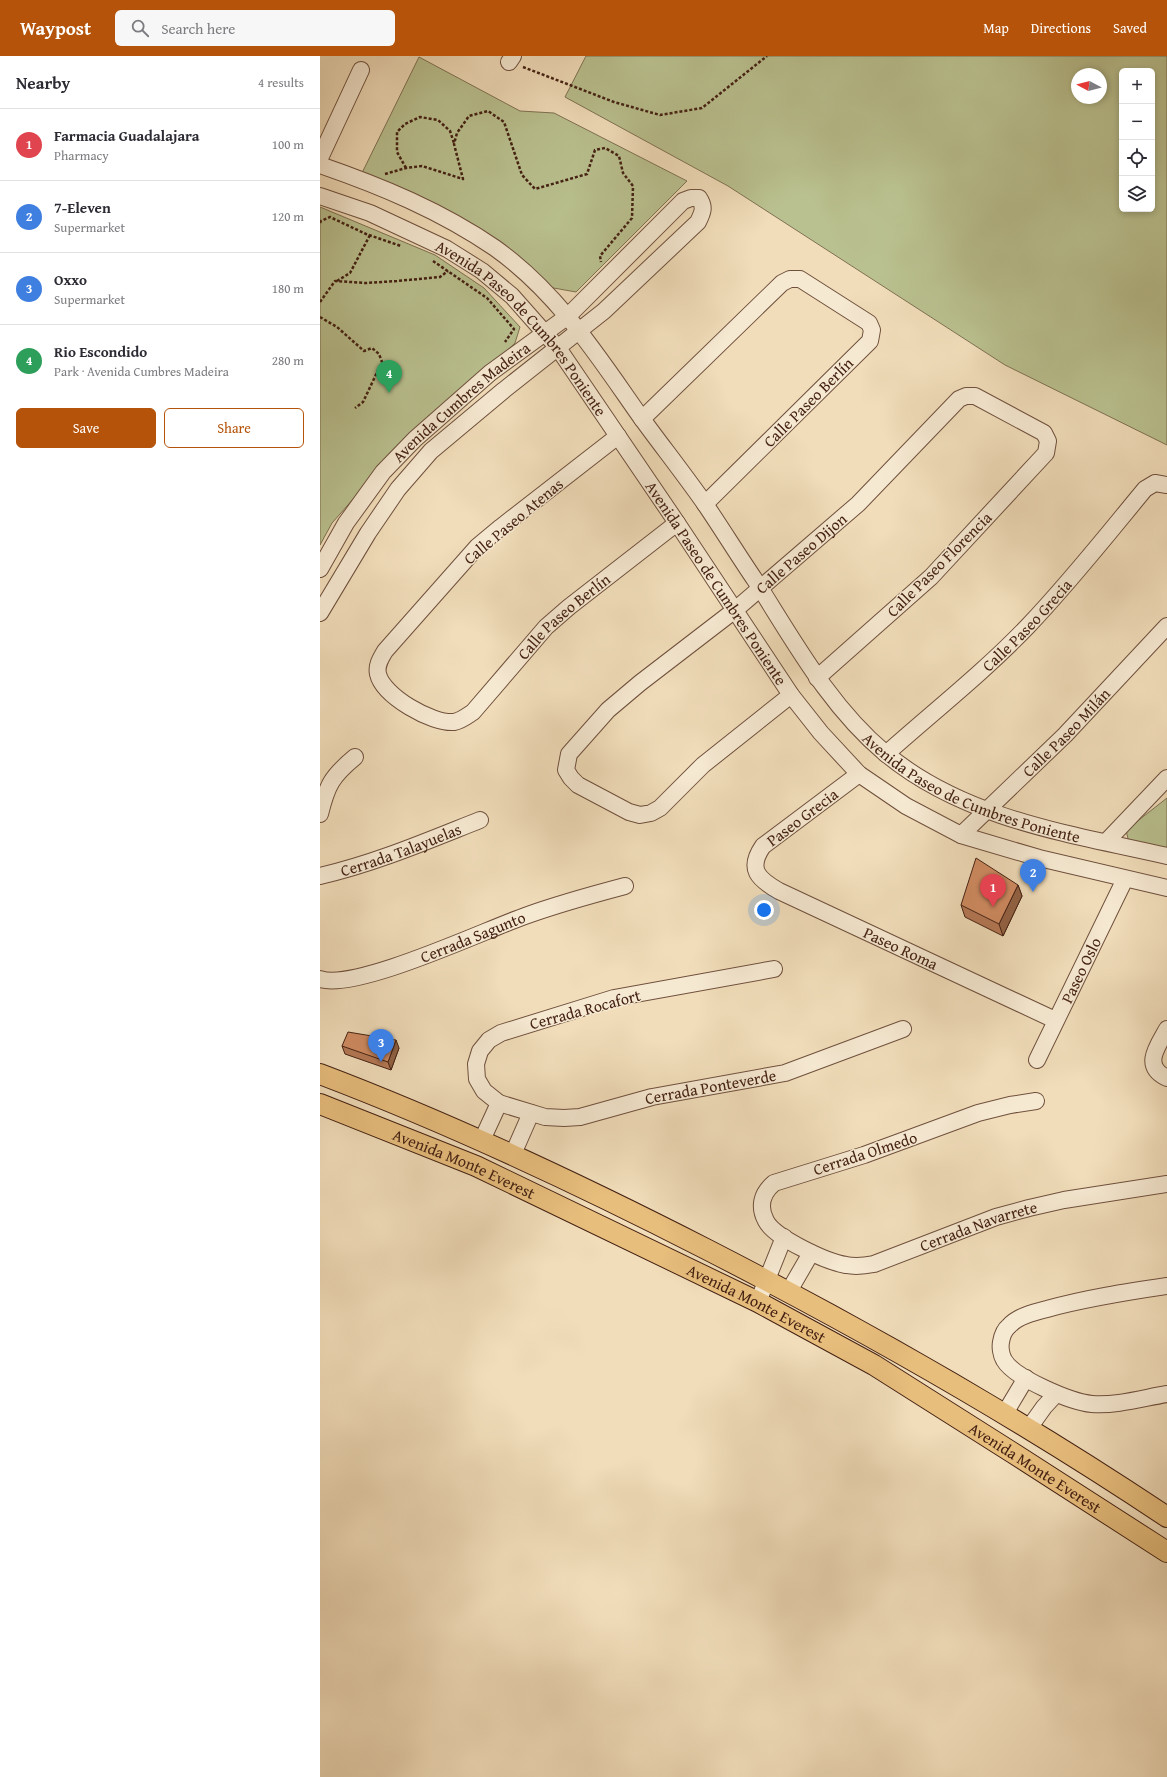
<!DOCTYPE html>
<meta charset="utf-8">
<style>
body{margin:0;font-family:"Gentium Book Plus",serif;background:#f7f7f7;color:#2b2b33}
.controls{position:absolute;right:12px;top:12px;display:grid;overflow:hidden;border-radius:6px;box-shadow:0 2px 6px #0003}
.controls button{width:36px;height:36px;display:grid;place-items:center;padding:0;border:0;border-bottom:1px solid #e1e1e2;background:#fff;color:#2b2b33;font:20px sans-serif}
.compass{position:absolute;left:751px;top:12px;width:36px;height:36px;border-radius:50%;background:#fff;box-shadow:0 2px 6px #0003;rotate:277deg}
.you{position:absolute;left:444px;top:854px;width:14px;height:14px;margin:-10px;border:3px solid #fff;border-radius:50%;background:#1a73e8;box-shadow:0 0 0 6px #1a73e833}
.badge{display:grid;place-items:center;width:26px;height:26px;border-radius:50%;background:#b45309;color:#fff;font-size:13px;font-weight:700}
.pin{position:absolute;translate:-50% -33px;filter:drop-shadow(0 1px 2px #0008)}
.pin::after{content:'';position:absolute;top:21px;width:14px;height:12px;background:inherit;clip-path:polygon(0 0,100% 0,50% 100%)}
.list{margin:0;padding:0;list-style:none}
h2{display:flex;justify-content:space-between;align-items:center;height:52px;margin:0;padding:0 16px;font-size:17px}
h2 small{font-size:13px;font-weight:400;color:#7c7c81}
.list li{display:grid;grid-template-columns:26px 1fr auto;gap:12px;align-items:center;box-sizing:border-box;height:72px;padding:0 16px;border-top:1px solid #e1e1e2}
.list b{display:block;font-size:15px;white-space:nowrap}
.list p{margin:0;font-size:13px;white-space:nowrap;color:#7c7c81}
.list em{font-size:13px;font-style:normal;color:#7c7c81}
.actions{display:flex;gap:8px;padding:12px 16px}
.actions a{flex:1;padding:9px 0;border:1px solid #b45309;border-radius:6px;text-align:center;font-size:14px;color:#b45309}
.actions .main{background:#b45309;color:#fff}
.icon{flex:none;width:22px;height:22px;fill:none;stroke:currentColor;stroke-width:2;stroke-linecap:round;stroke-linejoin:round}
.map{position:relative;flex:none;width:847px;height:1721px;overflow:hidden}
header{display:flex;align-items:center;gap:24px;box-sizing:border-box;height:56px;padding:0 20px;background:#b45309;color:#fff}
header strong{font-size:19px}
nav{display:flex;gap:22px;margin-inline-start:auto;font-size:14px}
.search{width:280px;height:36px;background:#f7f7f7;display:flex;align-items:center;gap:10px;box-sizing:border-box;padding:0 14px;border-radius:6px;color:#7c7c81;font-size:15px}
main{display:flex}
aside{flex:1;background:#fff}
.map>svg:first-child{display:block}
</style>
<header>
<strong>Waypost</strong>
<div class="search"><svg class="icon" aria-label="search" viewBox="0 0 24 24"><circle cx="10" cy="10" r="6"/><path d="M15 15l6 6"/></svg>Search here</div>
<nav><a>Map</a><a>Directions</a><a>Saved</a></nav>
</header>
<main>
<aside>
<h2>Nearby<small>4 results</small></h2>
<ul class="list">
<li><span class="badge" style="background:#e0444e">1</span><div><b>Farmacia Guadalajara</b><p>Pharmacy</p></div><em>100 m</em></li>
<li><span class="badge" style="background:#3f7fe0">2</span><div><b>7-Eleven</b><p>Supermarket</p></div><em>120 m</em></li>
<li><span class="badge" style="background:#3f7fe0">3</span><div><b>Oxxo</b><p>Supermarket</p></div><em>180 m</em></li>
<li><span class="badge" style="background:#2e9e5b">4</span><div><b>Rio Escondido</b><p>Park · Avenida Cumbres Madeira</p></div><em>280 m</em></li>
</ul>
<div class="actions"><a class="main">Save</a><a>Share</a></div>
</aside>
<div class="map">
<svg width="847" height="1721" viewBox="0 0 847 1721">
<rect width="100%" height="100%" fill="#f1ddba"/>
<filter id="stains"><feTurbulence type="fractalNoise" baseFrequency=".005" numOctaves="4"/><feColorMatrix values="0 0 0 0 .2 0 0 0 0 .09 0 0 0 0 .02 0 0 0 .5 -.17"/></filter>
<radialGradient id="worn" r=".72"><stop offset=".6" stop-color="#630" stop-opacity="0"/><stop offset="1" stop-color="#630" stop-opacity=".3"/></radialGradient>
<path fill="#bac190" stroke="#7f7152" fill-rule="evenodd" d="M266 0H847V389L685 309 408 130 245 41ZM802 15H832V153H802ZM757 18H781V42H757Z
M99 1 200 55 234 57 367 125 256 236 217 229 139 167 40 121Z
M0 151 115 199 164 232 200 271 195 287 51 423 12 467 0 489Z
M847 742V798L810 791 806 774Z"/>
<g fill="none" stroke-linecap="round" stroke-linejoin="round">
<defs>
<g id="minor">
<path d="M189 6 193 0"/>
<path d="M0 102 41 14"/>
<path id="s1" d="M0 109C61 130 121 155 175 192 238 237 277 299 320 360 341 389 364 418 385 448 402 473 418 499 435 524 474 585 509 650 565 697 644 763 750 778 847 800"/>
<path id="s2" d="M0 140 50 157 127 193 162 215 192 240 238 292 357 467 471 639 501 677 539 718 586 750 641 779 719 802 847 832"/>
<path d="M322 363 462 227 470 223H480L549 267 552 274 550 285 385 448"/>
<path id="s3" d="M298 380 181 471 157 491 65 595C61 602 56 609 58 618 63 640 112 668 134 666 141 665 147 660 153 656L226 571 249 551 357 467"/>
<path id="s4" d="M0 513 26 467 63 416 95 383 170 317 248 260 363 145 371 142H379C385 151 383 156 378 166L284 255 184 334 111 395 78 433 48 477 0 557"/>
<path id="s5" d="M471 639 383 709 340 752 331 757 320 759 309 756 258 729 251 722 246 714 249 698 288 654 320 627 415 554 538 448 639 343 646 340H655L724 377 728 385 726 397 611 521 497 622"/>
<path id="s6" d="M566 698C613 656 664 616 708 570 750 526 787 479 825 433L835 427 847 429"/>
<path id="s7" d="M539 718 443 790C427 813 438 823 459 835L735 964"/>
<path d="M0 758C7 729 12 720 35 701"/>
<path id="s8" d="M641 779 745 679 847 570"/>
<path d="M786 786 847 722"/>
<path id="s9" d="M0 820C56 807 107 785 160 764"/>
<path id="s10" d="M454 913 294 942 181 977 169 984 160 995 156 1008 157 1023 164 1035 179 1047 225 1061 244 1062 260 1061 332 1041 465 1017 583 973"/>
<path id="s11" d="M0 923C36 935 165 874 205 860 238 848 271 839 305 830"/>
<path d="M847 973C837 991 822 1010 847 1022"/>
<path id="s12" d="M717 1004 805 823"/>
<path id="s13" d="M716 1045 690 1049 658 1057 544 1099 454 1127C442 1137 438 1150 446 1165 455 1182 507 1206 526 1209 536 1211 544 1210 554 1208L676 1161 709 1152 744 1144 847 1128"/>
<path d="M162 1084 179 1047"/>
<path d="M193 1098 211 1057"/>
<path d="M847 1230C806 1236 767 1242 727 1253 715 1256 698 1260 689 1270 684 1274 682 1280 681 1286 680 1291 681 1299 684 1304 694 1322 751 1346 772 1348 796 1350 823 1342 847 1338"/>
<path d="M469 1235 491 1197"/>
<path d="M438 1246 464 1181"/>
<path d="M685 1357 706 1322"/>
<path d="M709 1372 724 1351 736 1338"/>
</g>
<g id="major">
<path d="M0 1018C132 1068 259 1128 386 1193 544 1274 699 1362 847 1461"/>
<path id="s14" d="M0 1048 156 1110 438 1246 554 1309 693 1397 847 1496"/>
</g>
</defs>
<use href="#minor" stroke="#6f503d" stroke-width="18"/>
<use href="#major" stroke="#442113" stroke-width="22"/>
<path stroke="#442113" stroke-width="2.5" stroke-dasharray="3 2" stroke-linecap="butt" d="M203 11 294 46 340 59 382 52 447 0
M86 112 77 96V76L85 68 100 61 118 64 130 75 134 87
M65 118 86 112 102 110 143 123 134 88 137 77 149 60 168 55 184 66 202 119 215 133 267 118 275 94 285 92 299 100 303 117 313 130 312 162 280 200 281 206
M0 167 1 165 10 161 46 178 81 190
M113 205 167 242 194 273 185 286
M17 225 30 217 50 179
M0 246 15 225 46 227 77 225 120 221 128 215
M0 261 17 271 44 295 52 292 59 298 62 306 43 346 35 352"/>
<use href="#minor" stroke="#f6e9d2" stroke-width="16"/>
<use href="#major" stroke="#e8be7d" stroke-width="20"/>
</g>
<path fill="#b57855" stroke="#442113" d="M698 829 702 840 683 880 645 861 641 849Z
M22 990 79 992 71 1014 25 998Z"/>
<path fill="#936245" stroke="#442113" d="M698 829 702 840 683 880 679 868Z
M76 984 79 992 71 1014 68 1006Z"/>
<path fill="#d28c63" stroke="#442113" d="M656 802 698 829 679 868 641 849Z
M28 976 76 984 68 1006 22 990Z"/>
<g text-anchor="middle" dominant-baseline="central" stroke-width="3" stroke-linejoin="round" paint-order="stroke">
<g font-size="16" fill="#442113" stroke="#f6e9d2">
<text stroke="none"><textPath href="#s2" startOffset="247">Avenida Paseo de Cumbres Poniente</textPath></text>
<text transform="translate(488 346) rotate(-45)">Calle Paseo Berlín</text>
<text stroke="none"><textPath href="#s4" startOffset="221">Avenida Cumbres Madeira</textPath></text>
<text transform="translate(193 465) rotate(-40)">Calle Paseo Atenas</text>
<text stroke="none"><textPath href="#s5" startOffset="607">Calle Paseo Dijon</textPath></text>
<text transform="translate(619 508) rotate(-45)">Calle Paseo Florencia</text>
<text stroke="none"><textPath href="#s2" startOffset="571">Avenida Paseo de Cumbres Poniente</textPath></text>
<text stroke="none"><textPath href="#s3" startOffset="591">Calle Paseo Berlín</textPath></text>
<text stroke="none"><textPath href="#s6" startOffset="191">Calle Paseo Grecia</textPath></text>
<text stroke="none"><textPath href="#s8" startOffset="147">Calle Paseo Milán</textPath></text>
<text stroke="none"><textPath href="#s1" startOffset="929">Avenida Paseo de Cumbres Poniente</textPath></text>
<text transform="translate(482 761) rotate(-37)">Paseo Grecia</text>
<text stroke="none"><textPath href="#s9" startOffset="85">Cerrada Talayuelas</textPath></text>
<text stroke="none"><textPath href="#s11" startOffset="160">Cerrada Sagunto</textPath></text>
<text stroke="none"><textPath href="#s7" startOffset="312">Paseo Roma</textPath></text>
<text stroke="none"><textPath href="#s12" startOffset="100">Paseo Oslo</textPath></text>
<text transform="translate(265 953) rotate(-15)">Cerrada Rocafort</text>
<text stroke="none"><textPath href="#s10" startOffset="588">Cerrada Ponteverde</textPath></text>
<text transform="translate(545 1097) rotate(-18)">Cerrada Olmedo</text>
<text stroke="none"><textPath href="#s14" startOffset="156">Avenida Monte Everest</textPath></text>
<text stroke="none"><textPath href="#s13" startOffset="550">Cerrada Navarrete</textPath></text>
<text stroke="none"><textPath href="#s14" startOffset="480">Avenida Monte Everest</textPath></text>
<text stroke="none"><textPath href="#s14" startOffset="804">Avenida Monte Everest</textPath></text>
</g>
</g>
<rect width="100%" height="100%" filter="url(#stains)"/>
<rect width="100%" height="100%" fill="url(#worn)"/>
</svg>
<div class="controls">
<button>+</button>
<button>−</button>
<button><svg class="icon" aria-label="locate" viewBox="0 0 24 24"><circle cx="12" cy="12" r="6"/><path d="M12 2v4M12 18v4M2 12h4M18 12h4"/></svg></button>
<button><svg class="icon" aria-label="layers" viewBox="0 0 24 24"><path d="M12 4l9 5-9 5-9-5zM3 14l9 5 9-5"/></svg></button>
</div>
<svg class="compass" viewBox="-18 -18 36 36"><path d="M0-13l5 13h-10z" fill="#e53935"/><path d="M0 13l5-13h-10z" fill="#7c7c81"/></svg>
<div class="you"></div>
<div class="pin badge" style="left:673px;top:851px;background:#e0444e">1</div>
<div class="pin badge" style="left:713px;top:836px;background:#3f7fe0">2</div>
<div class="pin badge" style="left:61px;top:1006px;background:#3f7fe0">3</div>
<div class="pin badge" style="left:69px;top:337px;background:#2e9e5b">4</div>
</div>
</main>
